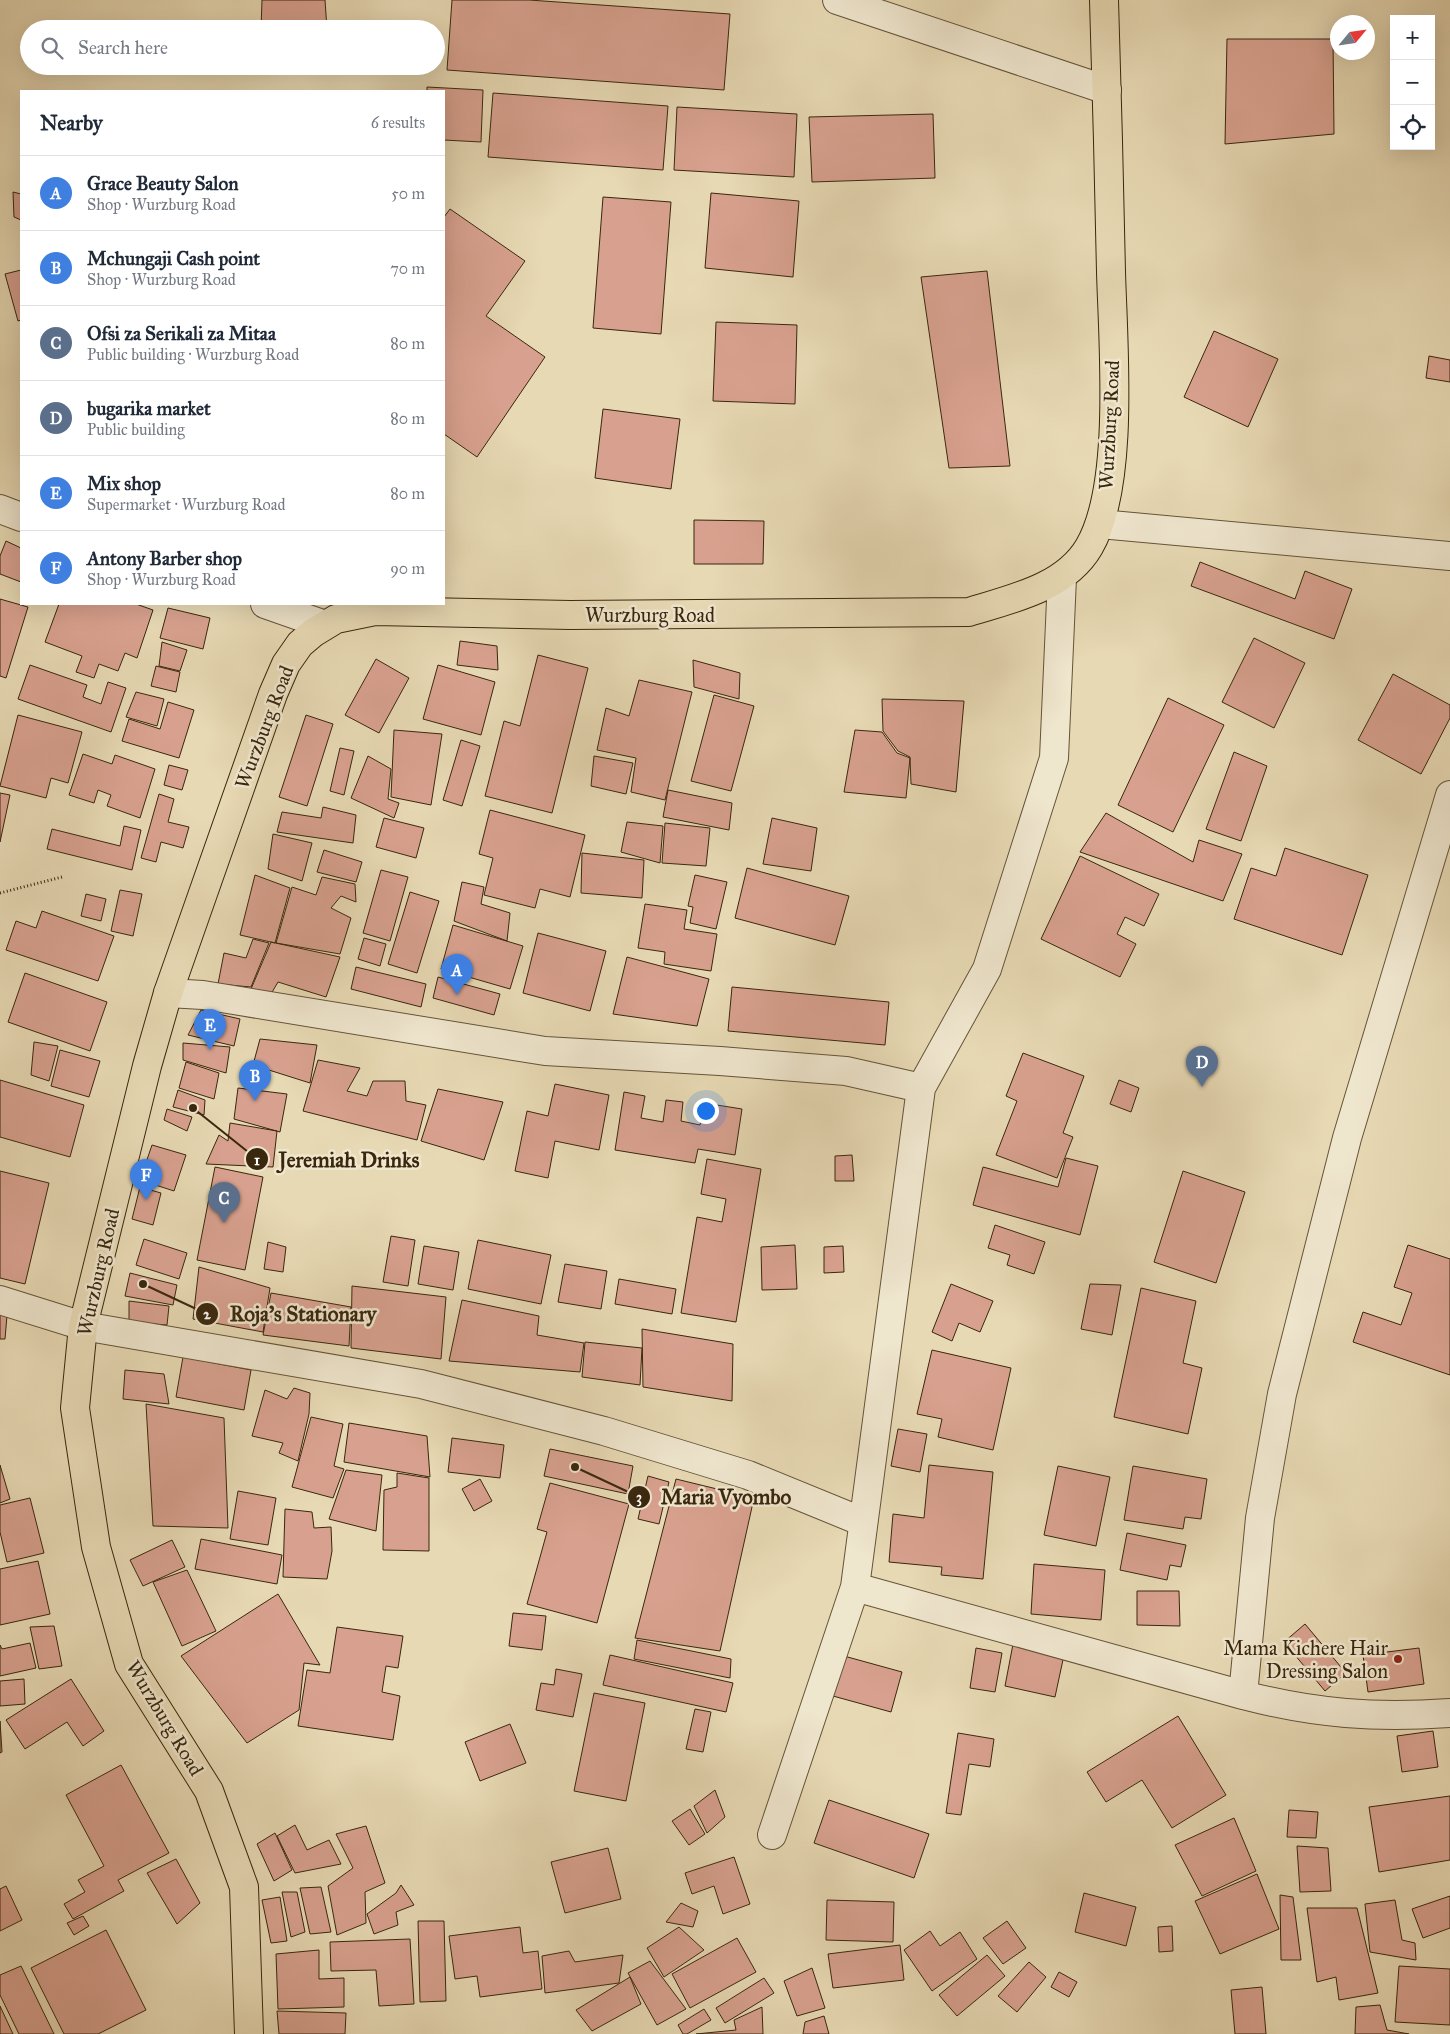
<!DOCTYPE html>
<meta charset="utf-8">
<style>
body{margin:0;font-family:"IM FELL Great Primer",serif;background:#f6f6f7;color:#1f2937}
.controls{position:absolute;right:15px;top:15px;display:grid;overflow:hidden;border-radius:0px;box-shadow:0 5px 20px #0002}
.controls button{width:45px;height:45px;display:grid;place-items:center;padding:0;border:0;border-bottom:1px solid #e0e1e3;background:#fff;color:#1f2937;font:25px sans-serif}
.compass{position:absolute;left:1330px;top:15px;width:45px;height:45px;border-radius:50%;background:#fff;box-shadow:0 5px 20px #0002;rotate:61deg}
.you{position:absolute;left:705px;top:1110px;width:18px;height:18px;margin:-12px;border:4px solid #fff;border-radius:50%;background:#1a73e8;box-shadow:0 0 0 8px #1a73e833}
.badge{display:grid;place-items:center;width:32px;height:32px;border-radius:50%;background:#8f2418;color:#fff;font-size:16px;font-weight:700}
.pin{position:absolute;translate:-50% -41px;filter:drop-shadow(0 1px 2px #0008)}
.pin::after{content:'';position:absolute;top:26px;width:18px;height:15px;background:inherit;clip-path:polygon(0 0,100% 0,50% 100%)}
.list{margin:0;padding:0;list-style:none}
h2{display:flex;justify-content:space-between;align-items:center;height:65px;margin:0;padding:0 20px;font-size:21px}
h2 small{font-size:16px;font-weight:400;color:#747a83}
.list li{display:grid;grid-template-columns:32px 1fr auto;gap:15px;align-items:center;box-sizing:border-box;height:75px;padding:0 20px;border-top:1px solid #e0e1e3}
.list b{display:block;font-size:19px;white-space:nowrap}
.list p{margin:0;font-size:16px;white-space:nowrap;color:#747a83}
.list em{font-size:16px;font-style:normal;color:#747a83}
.icon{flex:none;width:28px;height:28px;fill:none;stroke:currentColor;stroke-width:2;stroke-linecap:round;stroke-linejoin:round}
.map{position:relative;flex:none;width:1450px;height:2034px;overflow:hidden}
.search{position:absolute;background:#fff;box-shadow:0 5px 20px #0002;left:20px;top:20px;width:425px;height:55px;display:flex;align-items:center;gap:12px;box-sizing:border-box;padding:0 18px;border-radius:28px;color:#747a83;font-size:19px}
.panel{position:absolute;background:#fff;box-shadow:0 5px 20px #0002;left:20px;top:90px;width:425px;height:515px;border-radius:0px}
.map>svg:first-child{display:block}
</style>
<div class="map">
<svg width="1450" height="2034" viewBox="0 0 1450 2034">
<rect width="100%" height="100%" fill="#e7d9b4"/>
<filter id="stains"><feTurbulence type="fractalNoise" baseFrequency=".004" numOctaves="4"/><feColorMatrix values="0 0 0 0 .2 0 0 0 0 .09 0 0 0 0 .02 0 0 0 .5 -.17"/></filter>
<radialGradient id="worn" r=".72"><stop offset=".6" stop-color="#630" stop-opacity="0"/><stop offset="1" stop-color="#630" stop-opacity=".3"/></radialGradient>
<path fill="#d8a18f" stroke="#39270e" d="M262 0H325L327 29H261Z
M452 0H529L730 14 724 90 447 70Z
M1227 39H1333L1334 134 1225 144Z
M427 87 483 90 481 142 444 140V91H427Z
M493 93 668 106 663 170 488 157Z
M677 107 797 114 794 177 674 170Z
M933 114 935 178 812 182 809 117Z
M13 192 21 194V220L14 217Z
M711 193 799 201 793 277 705 268Z
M603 197 671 202 661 334 593 328Z
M450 209 525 261 486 316 545 357 477 457 444 434V217Z
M21 270V320L18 321 5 274Z
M987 271 1010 466 949 468 921 277Z
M716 322 797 325 795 404 713 401Z
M1214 331 1278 359 1248 427 1184 397Z
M1429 356 1450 360V382L1426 378Z
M603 409 680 419 671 489 595 478Z
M694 520 764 521 763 564H694Z
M6 541 21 548V582L0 574V556Z
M1200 562 1295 599 1305 571 1352 589 1334 639 1191 586Z
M0 599 28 607 6 678 0 676Z
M59 604H136L153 610 137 658 125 653 118 671 99 664 94 678 76 672 82 656 45 642Z
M168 608 210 618 203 649 160 638Z
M1254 638 1305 663 1274 728 1222 702Z
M460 641 497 646 498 670 457 665Z
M162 642 187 650 180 671 159 666Z
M538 655 588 668 552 813 485 796 504 721 520 726Z
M376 659 409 678 379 733 345 715Z
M693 660 740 673 739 699 694 687Z
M30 665 87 685 83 697 101 704 108 682 126 688 111 732 18 699Z
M438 665 495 682 481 735 423 719Z
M156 666 180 672 176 692 151 686Z
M1393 674 1450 705V718L1421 774 1358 740Z
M639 680 692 692 665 800 631 792 636 758 597 750 606 708 629 716Z
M136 692 164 699 157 726 126 717Z
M714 695 754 706 731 791 691 781Z
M1168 698 1224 725 1173 832 1118 805Z
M882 699 964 701 956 792 911 784 910 757 898 751 883 731Z
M168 702 194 710 179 758 122 741 129 719 160 729Z
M18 715 82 732 68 783 51 778 46 798 0 786Z
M306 715 333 724 307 806 279 797Z
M394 730 442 734 431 805 391 797Z
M855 730 882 732 897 753 910 758 906 798 844 792Z
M461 740 480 746 462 806 443 800Z
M340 748 354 751 344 795 330 791Z
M1234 752 1267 766 1241 841 1206 829Z
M83 754 112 764 115 755 155 769 140 818 107 806 111 795 98 790 94 803 69 795Z
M368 756 391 769 388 799 399 803 394 818 351 798Z
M594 756 633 763 626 794 591 786Z
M169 765 188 770 182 790 164 785Z
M668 790 732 803 729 830 663 817Z
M0 793 10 795 0 842Z
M159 794 174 799 168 822 189 827 183 848 161 842 156 862 141 858Z
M323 807 356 815 353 843 277 832 282 812 321 818Z
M490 810 585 835 570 897 540 889 535 908 484 895 493 858 479 854Z
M1106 813 1193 862 1199 840 1242 854 1223 901 1080 852Z
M384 818 424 828 416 858 376 847Z
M772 818 817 828 811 871 763 864Z
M627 822 663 826 660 863 621 852Z
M665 823 710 828 706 866 662 863Z
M124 826 141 830 132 870 47 849 52 829 120 846Z
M273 834 312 843 302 881 268 869Z
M1285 848 1368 875 1342 955 1234 919 1251 868 1276 876Z
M324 850 362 862 356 882 317 872Z
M582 853 644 860 642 898 581 893Z
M1080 856 1159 894 1144 926 1125 917 1117 934 1136 944 1120 977 1041 939Z
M747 868 849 896 835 945 735 918Z
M381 870 408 877 390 941 363 933Z
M255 875 290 888 275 943 240 935Z
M695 875 727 882 716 929 690 923 693 907 688 906Z
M322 877 355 884 356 902 341 896 331 908 351 918 340 954 276 943 292 887 316 895Z
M462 882 484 887 481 904 510 913 507 941 454 921Z
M120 890 142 894 133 936 111 931Z
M410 892 439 901 417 973 388 964Z
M86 894 106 899 101 921 81 916Z
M645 904 687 910 684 929 717 934 711 971 664 964 665 952 638 948Z
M42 911 114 936 98 981 6 950 16 921 36 928Z
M453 925 523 946 510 989 441 969Z
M538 933 606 951 590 1011 523 993Z
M364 938 386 944 380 966 358 959Z
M253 939 269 943 251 987 218 984 224 953 246 958Z
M271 942 340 957 326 997 278 982 271 994 251 989Z
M627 957 709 979 697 1026 613 1014Z
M356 967 426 984 421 1007 351 989Z
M25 973 107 1002 90 1051 8 1022Z
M438 977 500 994 494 1015 433 998Z
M732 987 889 1002 885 1045 728 1031Z
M201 1010 240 1019 234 1046 188 1035Z
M260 1039 317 1045 310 1083 253 1065Z
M34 1042 58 1046 49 1081 31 1075Z
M183 1043 230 1047 226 1073 183 1060Z
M60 1050 100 1061 89 1097 51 1086Z
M1023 1053 1084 1076 1063 1133 1073 1137 1057 1178 996 1155 1017 1101 1006 1096Z
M318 1060 360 1068 347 1091 367 1096 373 1081H405L406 1101 426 1105 417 1140 303 1111Z
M186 1062 219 1073 214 1099 179 1088Z
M0 1080 84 1105 70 1157 0 1137Z
M1119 1080 1139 1088 1131 1112 1110 1104Z
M555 1084 609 1095 599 1150 555 1141 548 1178 515 1171 527 1111 548 1116Z
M238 1088 287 1094 280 1132 234 1119Z
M438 1089 503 1102 484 1160 421 1141Z
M178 1090 205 1100 204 1115 173 1107Z
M624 1092 645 1096 641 1118 663 1122 666 1100 683 1102 681 1121 700 1125 704 1103 742 1109 735 1155 698 1149 695 1163 615 1150Z
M167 1109 192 1117 187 1131 164 1120Z
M230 1123 277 1131 273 1167 206 1164 219 1135 228 1141Z
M152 1145 186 1155 174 1191 140 1180Z
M852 1155 854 1181H835V1156Z
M1066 1158 1098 1166 1080 1235 973 1205 983 1167 1058 1187Z
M707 1159 761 1169 736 1322 681 1313 697 1217 722 1222 726 1199 701 1194Z
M215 1167 263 1177 245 1270 197 1260Z
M0 1171 49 1183 25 1284 0 1278Z
M1183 1171 1245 1192 1216 1283 1154 1262Z
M140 1187 161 1193 153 1225 132 1219Z
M995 1225 1045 1242 1034 1274 1007 1265 1010 1255 988 1248Z
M391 1236 415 1240 408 1286 383 1282Z
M144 1239 187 1253 179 1279 136 1265Z
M478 1240 551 1255 541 1304 468 1289Z
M268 1242 286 1247 283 1272 264 1269Z
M795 1245 797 1289 762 1290 761 1247Z
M1408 1245 1450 1259V1375L1353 1342 1363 1312 1401 1325 1412 1293 1394 1287Z
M424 1246 459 1252 453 1290 418 1284Z
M843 1246 844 1272 824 1273V1247Z
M565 1264 607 1271 601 1309 558 1302Z
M199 1267 270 1288 263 1332 193 1319Z
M130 1273 177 1285 173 1305 125 1296Z
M619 1279 676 1289 672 1314 615 1304Z
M951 1284 993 1301 980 1332 959 1323 952 1341 932 1332Z
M1090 1284 1121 1285 1112 1335 1081 1329Z
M352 1286 446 1297 441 1359 351 1348Z
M1141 1288 1196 1301 1183 1363 1202 1368 1188 1434 1114 1417Z
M271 1293 351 1307 349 1346 263 1335Z
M462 1300 539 1316 537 1335 584 1343 580 1372 449 1361Z
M129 1301 169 1306 167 1325 129 1322Z
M0 1304H8L5 1339H0Z
M642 1329 733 1344 732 1401 643 1387Z
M585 1342 642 1348 640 1385 582 1377Z
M932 1350 1011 1368 993 1450 938 1437 942 1419 917 1414Z
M183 1357 251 1370 244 1410 176 1397Z
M125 1370 164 1374 169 1404 123 1399Z
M294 1388 310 1393 309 1414 298 1461 279 1453 283 1443 252 1436 265 1390 287 1399Z
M146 1404 224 1418 228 1528 153 1526Z
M311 1417 343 1424 334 1466 344 1469 333 1498 292 1487Z
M349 1423 427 1436 430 1477 344 1462Z
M898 1429 927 1434 920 1472 891 1466Z
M452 1438 504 1445 500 1478 448 1472Z
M550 1449 633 1466 628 1494 544 1476Z
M0 1465 10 1499 0 1503Z
M929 1465 993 1472 983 1579 941 1575 942 1567 889 1562 893 1514 924 1518Z
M1058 1466 1110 1477 1096 1546 1044 1535Z
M1133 1466 1207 1479 1201 1519 1185 1517 1183 1529 1124 1520Z
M346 1470 382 1475 376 1531 329 1519Z
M397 1473 429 1478V1551L383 1550 384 1490 397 1487Z
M648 1476 669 1482 659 1524 638 1519Z
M480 1479 492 1501 474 1511 462 1489Z
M676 1479 754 1498 720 1651 635 1638Z
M550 1483 629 1504 597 1623 527 1604 547 1532 537 1529Z
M238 1491 276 1498 268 1545 230 1539Z
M30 1498 44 1553 7 1562 0 1532V1505Z
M285 1509 312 1512 314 1528 331 1527 332 1551 327 1579 283 1577Z
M1127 1533 1186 1545 1181 1567 1170 1565 1167 1580 1120 1570Z
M201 1539 282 1555 277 1584 195 1569Z
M172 1540 185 1567 143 1586 130 1560Z
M38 1561 50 1614 0 1625V1569Z
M1034 1564 1105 1570 1101 1620 1031 1614Z
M187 1570 216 1631 182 1646 153 1582Z
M1137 1591H1179L1180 1626 1137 1625Z
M278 1594 320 1665 304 1663 299 1710 247 1743 181 1656Z
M513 1613 546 1616 542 1650 509 1646Z
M1305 1624 1346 1673 1325 1691 1284 1642Z
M54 1626 62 1666 39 1669 30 1627Z
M337 1627 403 1636 398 1668 386 1666 382 1692 400 1696 393 1740 298 1726 307 1670 330 1673Z
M637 1640 731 1659 730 1678 634 1659Z
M30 1643 36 1668 0 1676V1645L2 1649Z
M1013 1644 1064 1655 1055 1697 1005 1686Z
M976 1648 1002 1653 995 1692 970 1688Z
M1419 1648 1424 1684 1368 1692 1363 1655Z
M610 1655 733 1683 726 1712 603 1685Z
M844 1656 902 1672 891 1712 833 1696Z
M556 1669 582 1674 573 1717 536 1710 541 1683 554 1685Z
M24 1679 25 1704 0 1706V1681Z
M71 1679 104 1731 83 1746 67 1722 25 1749 6 1720Z
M594 1693 645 1703 626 1801 574 1791Z
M695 1709 711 1712 703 1752 686 1749Z
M1178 1716 1226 1795 1172 1828 1142 1780 1106 1802 1087 1772Z
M0 1721 2 1752 0 1753Z
M510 1724 526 1763 480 1781 465 1742Z
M1433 1731 1438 1767 1402 1772 1397 1736Z
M958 1733 994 1739 990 1767 969 1764 961 1815 946 1813Z
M121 1765 169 1853 118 1880 124 1891 73 1919 64 1904 85 1892 78 1880 104 1866 66 1795Z
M715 1790 725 1817 707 1833 694 1806Z
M1450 1796V1860L1379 1872 1369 1807Z
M829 1800 929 1834 914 1878 814 1843Z
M690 1809 705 1834 689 1845 672 1821Z
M1289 1810 1318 1812 1316 1838 1287 1837Z
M1234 1818 1256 1871 1202 1896 1175 1845Z
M295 1825 307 1850 329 1840 341 1864 295 1873 277 1836Z
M366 1826 385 1883 365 1892 366 1923 337 1935 328 1886 353 1868 336 1834Z
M275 1833 292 1870 274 1881 257 1844Z
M1297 1846 1328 1848 1331 1891 1300 1892Z
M608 1848 621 1899 565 1913 551 1862Z
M734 1857 750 1904 723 1914 714 1886 692 1894 685 1873Z
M176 1859 200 1903 177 1924 147 1873Z
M1257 1874 1279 1929 1220 1954 1195 1901Z
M401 1885 414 1905 396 1912 398 1925 374 1934 367 1914 396 1893Z
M6 1886 22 1920 0 1931V1889Z
M321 1887 331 1932 310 1934 300 1888Z
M282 1892H297L305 1932 291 1937Z
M1084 1893 1136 1907 1126 1946 1075 1932Z
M1280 1895 1293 1897 1301 1960H1281Z
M1450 1896V1928L1423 1938 1412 1909Z
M280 1897 287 1941 271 1943 262 1900Z
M827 1900 894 1902 893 1942 826 1940Z
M1395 1900 1402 1940 1415 1943 1416 1960 1370 1952 1365 1904Z
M681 1903 698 1911 693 1927 666 1922Z
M1307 1908H1357L1378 1993 1339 2000 1336 1977 1317 1982Z
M83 1916 89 1926 74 1935 67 1923Z
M418 1921H444L446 2001 420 2002Z
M1007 1921 1026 1948 1003 1964 983 1938Z
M1172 1926 1173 1951 1159 1952 1158 1927Z
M520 1927 523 1953 538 1951 542 1989 480 1997 477 1976 455 1979 449 1936Z
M679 1927 704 1950 664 1977 647 1948Z
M106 1930 146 2010 98 2034H64L31 1968Z
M930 1931 940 1946 960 1932 977 1959 932 1991 904 1950Z
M737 1938 756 1972 690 2008 672 1974Z
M410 1939 414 2004 379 2006 376 1970 331 1971 330 1942Z
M900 1945 904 1980 833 1988 828 1954Z
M319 1950V1979L344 1978V2007L278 2009 276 1954Z
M569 1951 575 1962 623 1955 619 1983 545 1993 542 1956Z
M987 1955 1005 1976 957 2016 939 1995Z
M650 1961 686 2009 657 2025 628 1973Z
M1029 1962 1046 1977 1017 2012 998 1996Z
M21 1966 54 2034H19L0 1995V1975Z
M1399 1966 1450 1969V2025L1395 2022Z
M812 1968 825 2008 797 2016 784 1981Z
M1059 1972 1077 1982 1069 1997 1051 1987Z
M630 1977 641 2004 592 2031 576 2010Z
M764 1978 774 1993 725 2023 716 2008Z
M1262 1987 1266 2034H1235L1231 1990Z
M1380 2005 1387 2030 1409 2034H1355L1356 2007Z
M0 2006 13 2034H0Z
M762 2007 763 2034H696L736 2030 734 2020Z
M704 2009 711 2020 687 2034H683L678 2025Z
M277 2011 346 2013 345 2034H279Z
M824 2016 829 2034H803L805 2022Z"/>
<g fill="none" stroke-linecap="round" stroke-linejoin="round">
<defs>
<path id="minor" d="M837 0 1107 90
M0 509 21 517
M1100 524 1450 556
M265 604 325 625
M1450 795 1347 1138 1282 1394 1260 1518 1243 1695C1316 1714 1375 1718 1450 1713
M168 993 203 995 545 1051 720 1061 846 1071 921 1088
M0 1300 83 1326 421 1384 604 1431 748 1475 863 1522
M855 1587 921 1088 987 969 1054 758 1062 578
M772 1835 855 1587 1243 1695"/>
<path id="major" d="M249 2034 244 1887 209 1791 129 1664 96 1547 75 1408 83 1326 147 1066 168 993 273 694 286 664 300 644 313 633 336 619 375 611 570 615 969 612C1011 599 1065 588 1089 547 1125 486 1113 344 1111 272 1109 181 1107 91 1104 0"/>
</defs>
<use href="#minor" stroke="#645438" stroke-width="30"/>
<use href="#major" stroke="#39270e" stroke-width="30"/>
<path stroke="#39270e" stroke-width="3" stroke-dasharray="1 2.5" stroke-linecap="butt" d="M0 893 62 877"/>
<use href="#minor" stroke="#efe6ce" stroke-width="28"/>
<use href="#major" stroke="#e7d9b4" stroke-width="28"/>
</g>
<circle fill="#8f2418" stroke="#efe6ce" stroke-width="2" cx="1398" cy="1659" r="5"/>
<g text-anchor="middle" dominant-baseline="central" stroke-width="5" stroke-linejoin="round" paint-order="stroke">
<g font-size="20" fill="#39270e" stroke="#efe6ce">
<text transform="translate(1109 425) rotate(-87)">Wurzburg Road</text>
<text x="650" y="615">Wurzburg Road</text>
<text transform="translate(264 727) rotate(-69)">Wurzburg Road</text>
<text transform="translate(98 1272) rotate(-77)">Wurzburg Road</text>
<text transform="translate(165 1718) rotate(59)">Wurzburg Road</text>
</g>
<g font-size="20" fill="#39270e" stroke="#efe6ce" text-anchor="end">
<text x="1388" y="1648">Mama Kichere Hair<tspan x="1388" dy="23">Dressing Salon</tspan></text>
</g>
</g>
<path fill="none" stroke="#39270e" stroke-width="2" d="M193 1108L257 1159M143 1284L207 1314M575 1467L639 1497"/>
<g fill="#39270e" stroke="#efe6ce" stroke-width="2">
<circle cx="193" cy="1108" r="5"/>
<circle cx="143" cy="1284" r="5"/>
<circle cx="575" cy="1467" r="5"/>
<circle cx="257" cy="1159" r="12"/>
<circle cx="207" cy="1314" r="12"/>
<circle cx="639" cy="1497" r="12"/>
</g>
<g font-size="15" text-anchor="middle" font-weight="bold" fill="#fff">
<text x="257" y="1165">1</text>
<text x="207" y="1319">2</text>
<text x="639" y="1502">3</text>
</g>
<g font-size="21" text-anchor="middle" font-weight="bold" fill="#39270e" stroke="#efe6ce" stroke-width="5" stroke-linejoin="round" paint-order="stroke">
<text x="349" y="1167">Jeremiah Drinks</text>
<text x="303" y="1321">Roja's Stationary</text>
<text x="726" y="1504">Maria Vyombo</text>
</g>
<rect width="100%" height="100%" filter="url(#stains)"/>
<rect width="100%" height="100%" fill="url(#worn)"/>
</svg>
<div class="controls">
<button>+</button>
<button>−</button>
<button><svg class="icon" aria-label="locate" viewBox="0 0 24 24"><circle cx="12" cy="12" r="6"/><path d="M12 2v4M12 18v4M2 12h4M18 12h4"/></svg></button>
</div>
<svg class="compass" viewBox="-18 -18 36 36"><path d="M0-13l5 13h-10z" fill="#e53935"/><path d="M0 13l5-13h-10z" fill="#747a83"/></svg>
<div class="you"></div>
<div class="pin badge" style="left:457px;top:995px;background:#3f7fe0">A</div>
<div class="pin badge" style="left:255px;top:1101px;background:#3f7fe0">B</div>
<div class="pin badge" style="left:224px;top:1223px;background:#5c6f8a">C</div>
<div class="pin badge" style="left:1202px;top:1087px;background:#5c6f8a">D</div>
<div class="pin badge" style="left:210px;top:1050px;background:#3f7fe0">E</div>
<div class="pin badge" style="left:146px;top:1200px;background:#3f7fe0">F</div>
<div class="search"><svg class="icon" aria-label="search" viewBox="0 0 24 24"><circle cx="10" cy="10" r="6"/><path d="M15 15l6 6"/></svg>Search here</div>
<section class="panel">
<h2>Nearby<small>6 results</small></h2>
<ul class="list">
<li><span class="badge" style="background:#3f7fe0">A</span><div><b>Grace Beauty Salon</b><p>Shop · Wurzburg Road</p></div><em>50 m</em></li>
<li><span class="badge" style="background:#3f7fe0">B</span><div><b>Mchungaji Cash point</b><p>Shop · Wurzburg Road</p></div><em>70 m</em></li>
<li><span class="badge" style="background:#5c6f8a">C</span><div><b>Ofsi za Serikali za Mitaa</b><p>Public building · Wurzburg Road</p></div><em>80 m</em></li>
<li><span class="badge" style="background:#5c6f8a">D</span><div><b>bugarika market</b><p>Public building</p></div><em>80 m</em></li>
<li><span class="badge" style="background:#3f7fe0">E</span><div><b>Mix shop</b><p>Supermarket · Wurzburg Road</p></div><em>80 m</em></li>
<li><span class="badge" style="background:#3f7fe0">F</span><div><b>Antony Barber shop</b><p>Shop · Wurzburg Road</p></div><em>90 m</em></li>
</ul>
</section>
</div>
